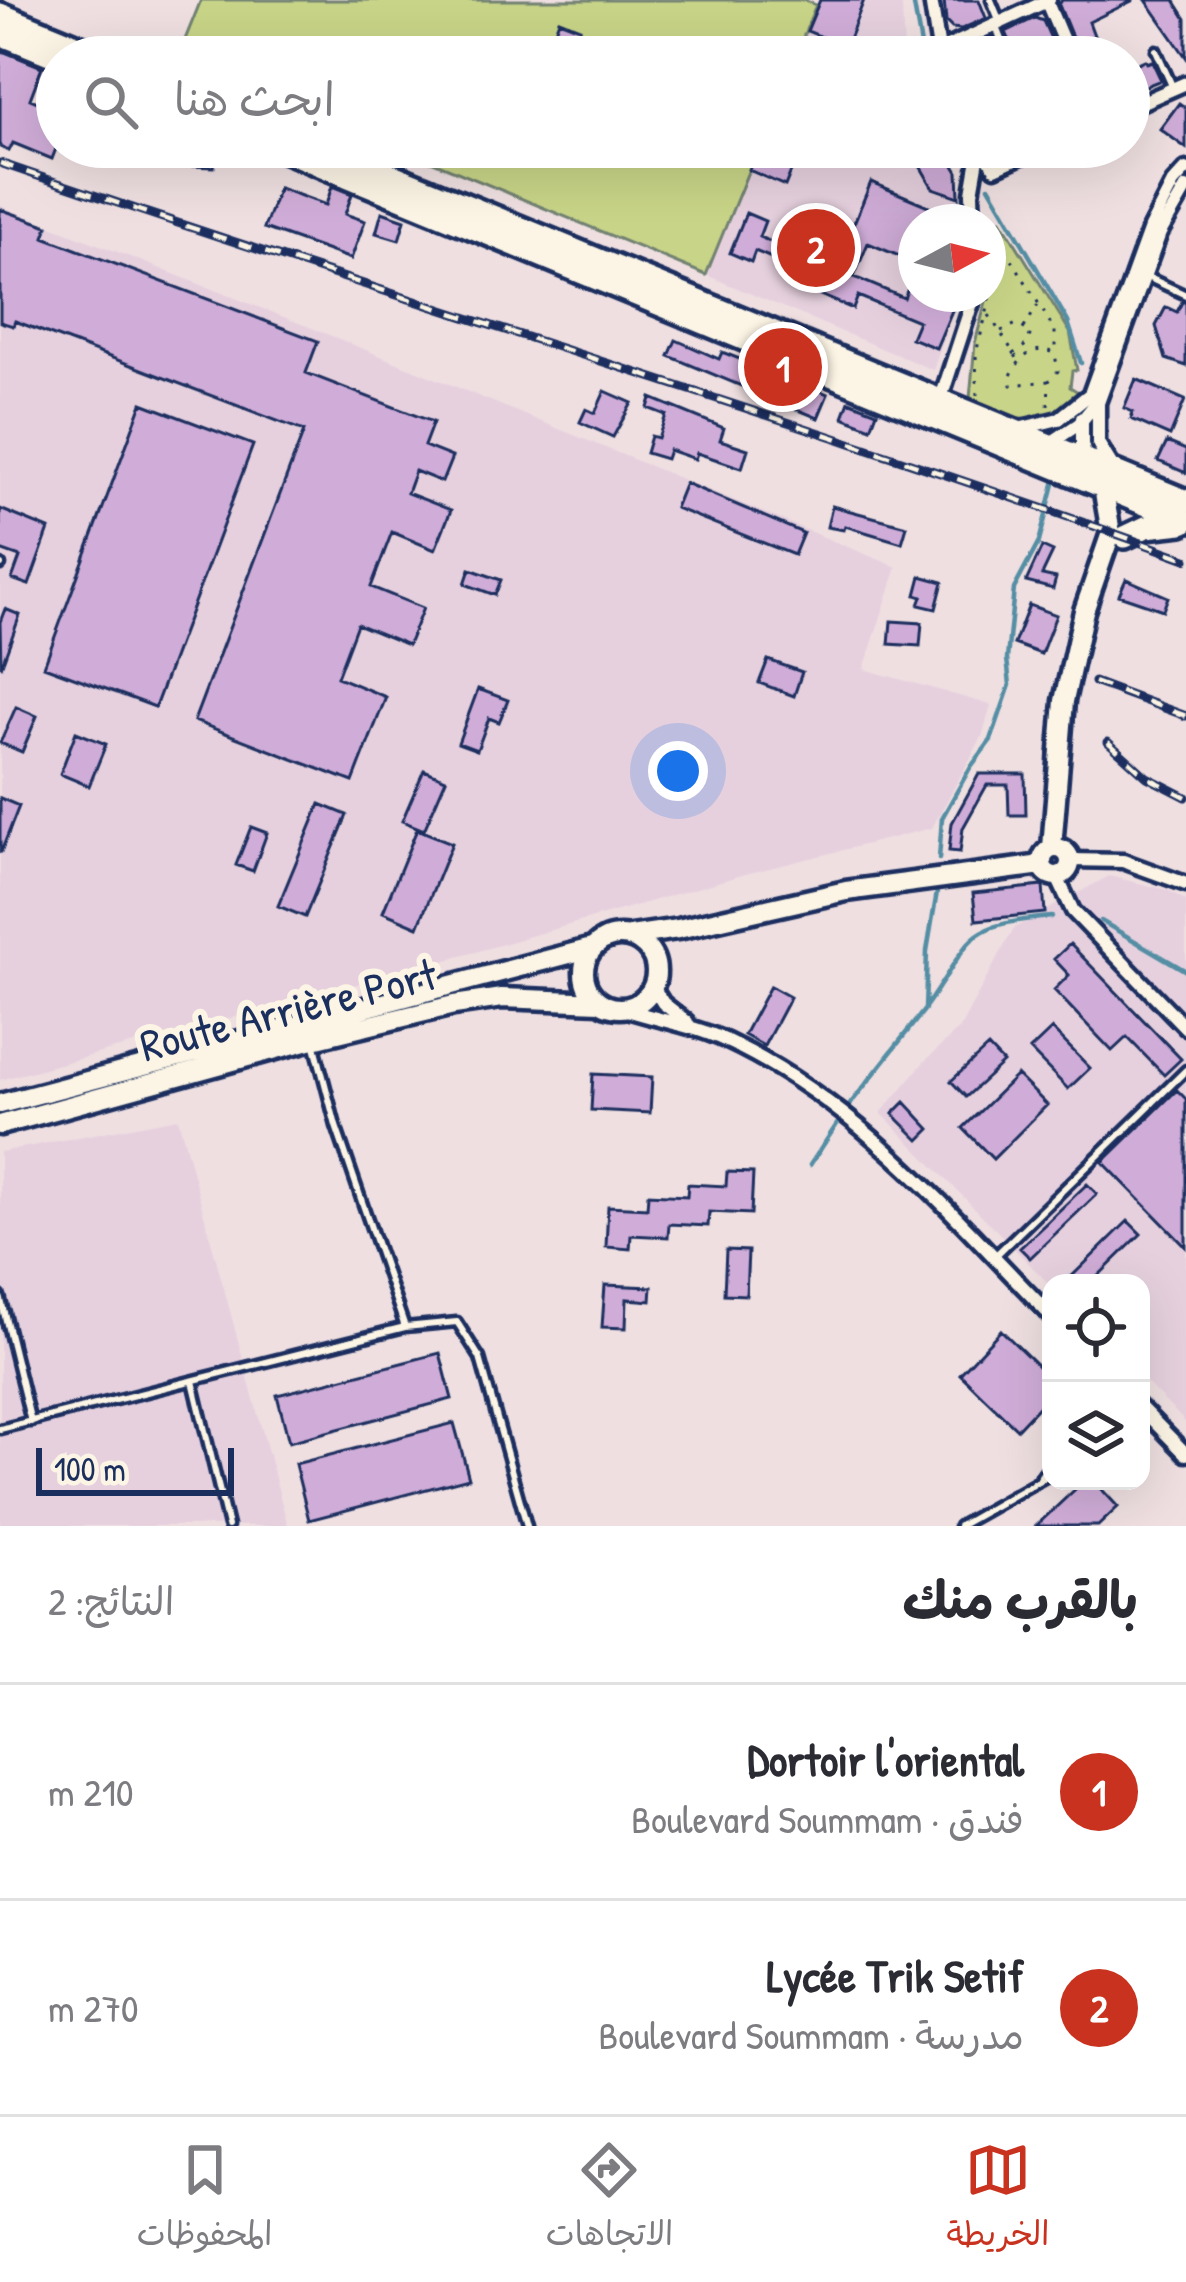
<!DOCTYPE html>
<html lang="ar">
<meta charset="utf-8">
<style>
body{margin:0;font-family:"Patrick Hand","Playpen Sans Arabic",sans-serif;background:#f2f2f3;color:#2b2b33;direction:rtl}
.controls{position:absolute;right:36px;bottom:36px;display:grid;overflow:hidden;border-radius:24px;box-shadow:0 12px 48px #0002}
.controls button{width:108px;height:108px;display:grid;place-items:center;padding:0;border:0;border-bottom:3px solid #e1e1e2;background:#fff;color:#2b2b33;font:60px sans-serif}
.compass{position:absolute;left:898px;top:204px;width:108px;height:108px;border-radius:50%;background:#fff;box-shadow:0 12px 48px #0002;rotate:83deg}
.scale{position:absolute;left:36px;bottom:30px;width:198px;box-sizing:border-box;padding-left:12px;border:6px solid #1b2f5e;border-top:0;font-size:33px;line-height:42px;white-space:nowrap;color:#1b2f5e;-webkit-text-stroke:9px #fcf5e5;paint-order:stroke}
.you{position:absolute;left:678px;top:771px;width:42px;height:42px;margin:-30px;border:9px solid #fff;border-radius:50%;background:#1a73e8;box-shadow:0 0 0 18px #1a73e833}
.badge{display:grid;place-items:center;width:78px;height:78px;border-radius:50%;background:#c8321e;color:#fff;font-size:39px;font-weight:700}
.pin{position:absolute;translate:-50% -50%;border:6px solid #fff;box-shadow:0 3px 12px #0006}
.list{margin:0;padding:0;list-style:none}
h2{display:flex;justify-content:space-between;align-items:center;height:156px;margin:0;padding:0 48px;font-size:51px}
h2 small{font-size:39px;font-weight:400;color:#7c7c81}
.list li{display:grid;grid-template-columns:78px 1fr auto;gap:36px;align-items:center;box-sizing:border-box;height:216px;padding:0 48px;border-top:3px solid #e1e1e2}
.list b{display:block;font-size:45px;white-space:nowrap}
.list p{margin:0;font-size:39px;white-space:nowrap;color:#7c7c81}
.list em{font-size:39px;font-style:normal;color:#7c7c81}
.icon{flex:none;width:66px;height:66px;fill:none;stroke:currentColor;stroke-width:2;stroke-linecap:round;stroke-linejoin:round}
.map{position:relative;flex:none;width:1186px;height:1526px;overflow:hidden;direction:ltr}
.search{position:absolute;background:#fff;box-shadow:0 12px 48px #0002;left:36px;right:36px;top:36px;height:132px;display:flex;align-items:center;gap:30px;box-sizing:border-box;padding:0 42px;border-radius:66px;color:#7c7c81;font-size:45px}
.sheet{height:588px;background:#fff}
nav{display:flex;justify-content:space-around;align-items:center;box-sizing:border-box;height:168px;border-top:3px solid #e1e1e2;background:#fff;font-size:33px;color:#7c7c81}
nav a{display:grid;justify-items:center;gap:6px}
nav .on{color:#c8321e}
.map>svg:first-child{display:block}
</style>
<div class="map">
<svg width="1186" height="1526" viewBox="0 0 1186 1526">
<rect width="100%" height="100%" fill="#efdfe1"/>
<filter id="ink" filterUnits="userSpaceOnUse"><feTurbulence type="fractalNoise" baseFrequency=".00833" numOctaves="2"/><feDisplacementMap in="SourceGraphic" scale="24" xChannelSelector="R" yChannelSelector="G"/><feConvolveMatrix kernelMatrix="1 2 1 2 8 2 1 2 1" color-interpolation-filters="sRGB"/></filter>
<g filter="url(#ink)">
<path fill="#e6d0de" d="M818 0 902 3 904 57H795Z
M758 147H943L958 172V222H916V294H959L933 370 706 275Z
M0 206 317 330 897 567 864 669 991 705 982 737 932 828 742 875 465 955 0 1080Z
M1109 876 1168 890 1186 901V1423L1141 1377V1283L1051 1286 881 1113 923 1063 959 1029 1014 928Z
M178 1118 288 1526H0V1152Z"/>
<path fill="#c8d487" stroke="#728272" stroke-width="3" d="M201 0H804L816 5 795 57H178Z
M397 147H758L706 275Z
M1001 220 1070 332 1077 370 1072 371 1070 387 1080 393C1049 429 1011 420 973 406L970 398 975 343 988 294V223Z"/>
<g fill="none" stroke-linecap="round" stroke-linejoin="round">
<path stroke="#558ea4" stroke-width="4.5" d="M913 0 923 57
M989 186 1068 322 1081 363
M939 859 942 818 970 768 991 740 1010 685 1007 659 1014 589 1039 542 1055 480
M1101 921 1186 971
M926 1006C975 937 960 925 1052 917
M810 1165 851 1103 925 1009 927 951 937 892"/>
</g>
<path fill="#d0add8" stroke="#1b2f5e" stroke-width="3" d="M820 0H864L846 47 807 31Z
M944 0H979L986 18 961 29 952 28 946 22Z
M1062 0H1134L1089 22 1102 57H1080L1059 5Z
M1146 0H1174L1186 19V57Z
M1035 18 1043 21 1059 57H1036L1031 46 1015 53 1006 32Z
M559 20 580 28 569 57H545Z
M992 38 1000 57H951Z
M0 50 42 67 30 99 57 110V146L52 159 13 143 9 151 0 147Z
M1145 60 1147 63 1152 61 1161 80 1129 93V67Z
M1179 103 1186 108V148L1160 129Z
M141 147H217L214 167 188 166Z
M780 147H801L785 186 749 170 754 158 772 166Z
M832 147H883L877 165Z
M909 147H943L958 172 959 197 933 188Z
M871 182 962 220 916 222V263L868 243 854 277 904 298 916 269V294H959L936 348 911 338 918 321 858 296 853 309 813 292 819 278 755 251 751 262 730 253 746 213 765 221 759 237 835 269Z
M332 186 352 194 345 214 365 221 351 259 264 228 279 188 326 205Z
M0 209 48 226 44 237 318 341 306 373 433 422 424 446 452 457 442 482 415 471 407 493 451 510 435 550 392 532 371 587 423 608 408 645 357 624 337 677 386 697 353 782 194 721 304 431 15 321 13 326 0 322Z
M382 212 405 220 399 240 376 233Z
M1182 302H1186V366L1166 359 1156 326 1166 307 1177 312Z
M676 340 719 359 722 352 828 394 818 418 669 356Z
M1136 379 1185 400 1170 436 1131 419 1133 412 1124 408Z
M605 391 632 403 613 437 580 422 586 409 595 413Z
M651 398 724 428 720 440 748 449 742 468 697 453 695 459 669 450 666 459 646 453 651 436 658 438 666 415 648 408Z
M849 401 877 412 871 428 843 417Z
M142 403 253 445 155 707 44 666Z
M1167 442 1186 450V473L1158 461Z
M685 483 803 533 794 555 675 508Z
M832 506 907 526 902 543 845 526 844 530 827 527Z
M0 509 49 529 29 585 12 579 20 557 0 550Z
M1042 547 1053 552 1042 575 1056 578 1053 589 1026 582Z
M470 569 501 580 495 595 465 584Z
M921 576 943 582 936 609 919 605 922 597 916 595Z
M1126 579 1168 597 1163 610 1119 595Z
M1029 605 1056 615 1041 654 1014 644Z
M5 609 20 615 1 667 0 622Z
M891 621 922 623 920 646 889 644Z
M768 660 802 672 794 696 759 683Z
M478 689 508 700 499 722 489 718 477 750 458 743Z
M16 707 37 716 22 752 0 743Z
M76 732 106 744 89 786 60 774Z
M424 770 446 779 424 830 402 821Z
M979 774H1025L1026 815H1009L1008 785H987L963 828 960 852 949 851 952 823Z
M0 798 19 806 1 852H0Z
M320 804 347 815 305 917 278 906Z
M251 827 267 833 253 871 236 865Z
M417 829 452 843 418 927 383 912Z
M1043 886 1045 913 976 920 973 893Z
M1070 944 1181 1059 1164 1075 1127 1037 1112 1051 1054 990 1069 975 1054 959Z
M770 986 790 997 764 1046 744 1035Z
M1052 1029 1090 1068 1068 1089 1030 1050Z
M988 1047 1003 1063 966 1097 951 1081Z
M593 1074 652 1077 650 1113 591 1110Z
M1017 1075 1047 1105 993 1159 963 1128Z
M1177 1090 1186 1099V1247L1103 1162Z
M905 1102 930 1129 919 1140 893 1114Z
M727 1172 753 1173 751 1214 709 1212 708 1226 669 1224 668 1237 631 1235 630 1249 606 1247 608 1206 647 1208 648 1194 687 1196 688 1184 726 1186Z
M1087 1184 1097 1194 1030 1258 1020 1248Z
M1128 1221 1141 1234 1091 1283H1065Z
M726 1250 748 1251 746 1295 724 1294Z
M605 1285 652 1287 651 1301 627 1299 626 1328 602 1327Z
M1001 1330 1051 1379V1393L1017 1429 960 1374Z
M440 1353 452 1399 289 1442 277 1395Z
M454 1423 469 1478 309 1520 295 1464Z
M1084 1481H1094L1118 1507 1098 1526H1036Z"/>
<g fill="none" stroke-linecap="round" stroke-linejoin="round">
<defs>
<path id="lane" d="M991 0 1000 22
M996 27 1008 57
M1156 50 1173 88
M1145 276 1186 295
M0 565H1
M314 1042 336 1126 405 1327
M995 1256 1186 1070
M0 1296 31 1422
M193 1381 228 1526
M0 1429 405 1327 457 1322 480 1358 527 1526
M1041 1476 1051 1462
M959 1526 1051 1474"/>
<path id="street" d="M931 0 940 56
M1046 0 1070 57
M939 51 1049 0
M1129 108 1186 83
M981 147 995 168 1042 147
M973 222 972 193 980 147
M940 401 975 294
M1082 418V444L1087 463
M1018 429 1059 419 1090 394 1150 228 1173 183 1186 169
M1049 444 1079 424 1096 403
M1114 469 1098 443V403L1160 233 1186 188
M1071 860 1123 861 1186 884
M1057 877 1073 911 1186 1028
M653 987 663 1003 687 1022
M621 1008C657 1020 693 1025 727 1041 858 1102 952 1215 1051 1316
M1141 1408 1186 1454"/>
<path id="secondary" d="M1042 862a14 14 0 1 1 28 0a14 14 0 1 1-28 0Z
M1052 848 1064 701 1084 611 1111 533 1103 487
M584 972a36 36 0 1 1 72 0a36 36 0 1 1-72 0Z
M630 936 678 929 846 891 1042 865
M0 1104 592 948
M0 1125 313 1039 454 1005 502 998 600 1002"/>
<path id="primary" d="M0 14 105 57
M0 34 57 57
M276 147 1186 521
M324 147 1186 501
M1125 537 1146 527 1182 523"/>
</defs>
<use href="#lane" stroke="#1b2f5e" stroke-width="15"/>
<use href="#street" stroke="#1b2f5e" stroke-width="21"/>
<use href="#secondary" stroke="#1b2f5e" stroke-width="27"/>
<use href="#primary" stroke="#1b2f5e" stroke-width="30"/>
<path stroke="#1b2f5e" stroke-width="3" stroke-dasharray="3 9" stroke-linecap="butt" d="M989 315 1019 361
M1024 328 1038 305
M1001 331 1017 324 1031 333 1026 345 1013 354
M977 395 976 353 989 304V232L995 231 1055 331V354
M1048 406 1049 381 1058 371 1055 354C1035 342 1017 360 1010 378L1011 385 1049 381"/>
<use href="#lane" stroke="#fcf5e5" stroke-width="6"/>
<use href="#street" stroke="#fcf5e5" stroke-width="12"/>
<use href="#secondary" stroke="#fcf5e5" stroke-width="18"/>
<use href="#primary" stroke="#fcf5e5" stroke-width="21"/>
<defs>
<path id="rail" d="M0 163C394 299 794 417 1186 559
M1094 682 1186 716
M1108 742 1147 777 1186 797"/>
</defs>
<use href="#rail" stroke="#1b2f5e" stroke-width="9"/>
<use href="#rail" stroke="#fcf5e5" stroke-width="4.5" stroke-dasharray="14" stroke-linecap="butt"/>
</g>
</g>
<g text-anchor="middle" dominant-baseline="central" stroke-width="12" stroke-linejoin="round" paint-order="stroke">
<g font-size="45" fill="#1b2f5e" stroke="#fcf5e5">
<text transform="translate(288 1009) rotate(-14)">Route Arrière Port</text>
</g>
</g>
</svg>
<div class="controls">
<button><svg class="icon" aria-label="locate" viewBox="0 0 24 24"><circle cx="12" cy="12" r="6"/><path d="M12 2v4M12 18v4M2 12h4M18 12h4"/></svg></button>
<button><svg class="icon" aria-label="layers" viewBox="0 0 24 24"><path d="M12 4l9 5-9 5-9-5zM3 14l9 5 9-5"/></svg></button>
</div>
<svg class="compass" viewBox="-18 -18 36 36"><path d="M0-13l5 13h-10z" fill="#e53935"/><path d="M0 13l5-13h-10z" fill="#7c7c81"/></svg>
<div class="scale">100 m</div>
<div class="you"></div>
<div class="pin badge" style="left:783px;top:367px">1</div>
<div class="pin badge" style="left:816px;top:248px">2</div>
<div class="search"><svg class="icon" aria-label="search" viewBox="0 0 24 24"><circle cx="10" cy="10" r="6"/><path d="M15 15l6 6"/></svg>ابحث هنا</div>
</div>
<section class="sheet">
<h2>بالقرب منك<small>النتائج: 2</small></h2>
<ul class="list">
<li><span class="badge">1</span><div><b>Dortoir l'oriental</b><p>فندق · Boulevard Soummam</p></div><em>210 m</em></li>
<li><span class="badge">2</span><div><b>Lycée Trik Setif</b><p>مدرسة · Boulevard Soummam</p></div><em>270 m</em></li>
</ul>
</section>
<nav>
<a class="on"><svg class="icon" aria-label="map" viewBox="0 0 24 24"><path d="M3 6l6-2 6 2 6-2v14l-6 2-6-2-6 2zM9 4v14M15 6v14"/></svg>الخريطة</a>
<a><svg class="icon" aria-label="directions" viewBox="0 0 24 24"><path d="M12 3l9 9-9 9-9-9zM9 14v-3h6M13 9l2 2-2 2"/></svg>الاتجاهات</a>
<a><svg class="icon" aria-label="saved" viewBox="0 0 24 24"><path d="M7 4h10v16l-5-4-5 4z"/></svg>المحفوظات</a>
</nav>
